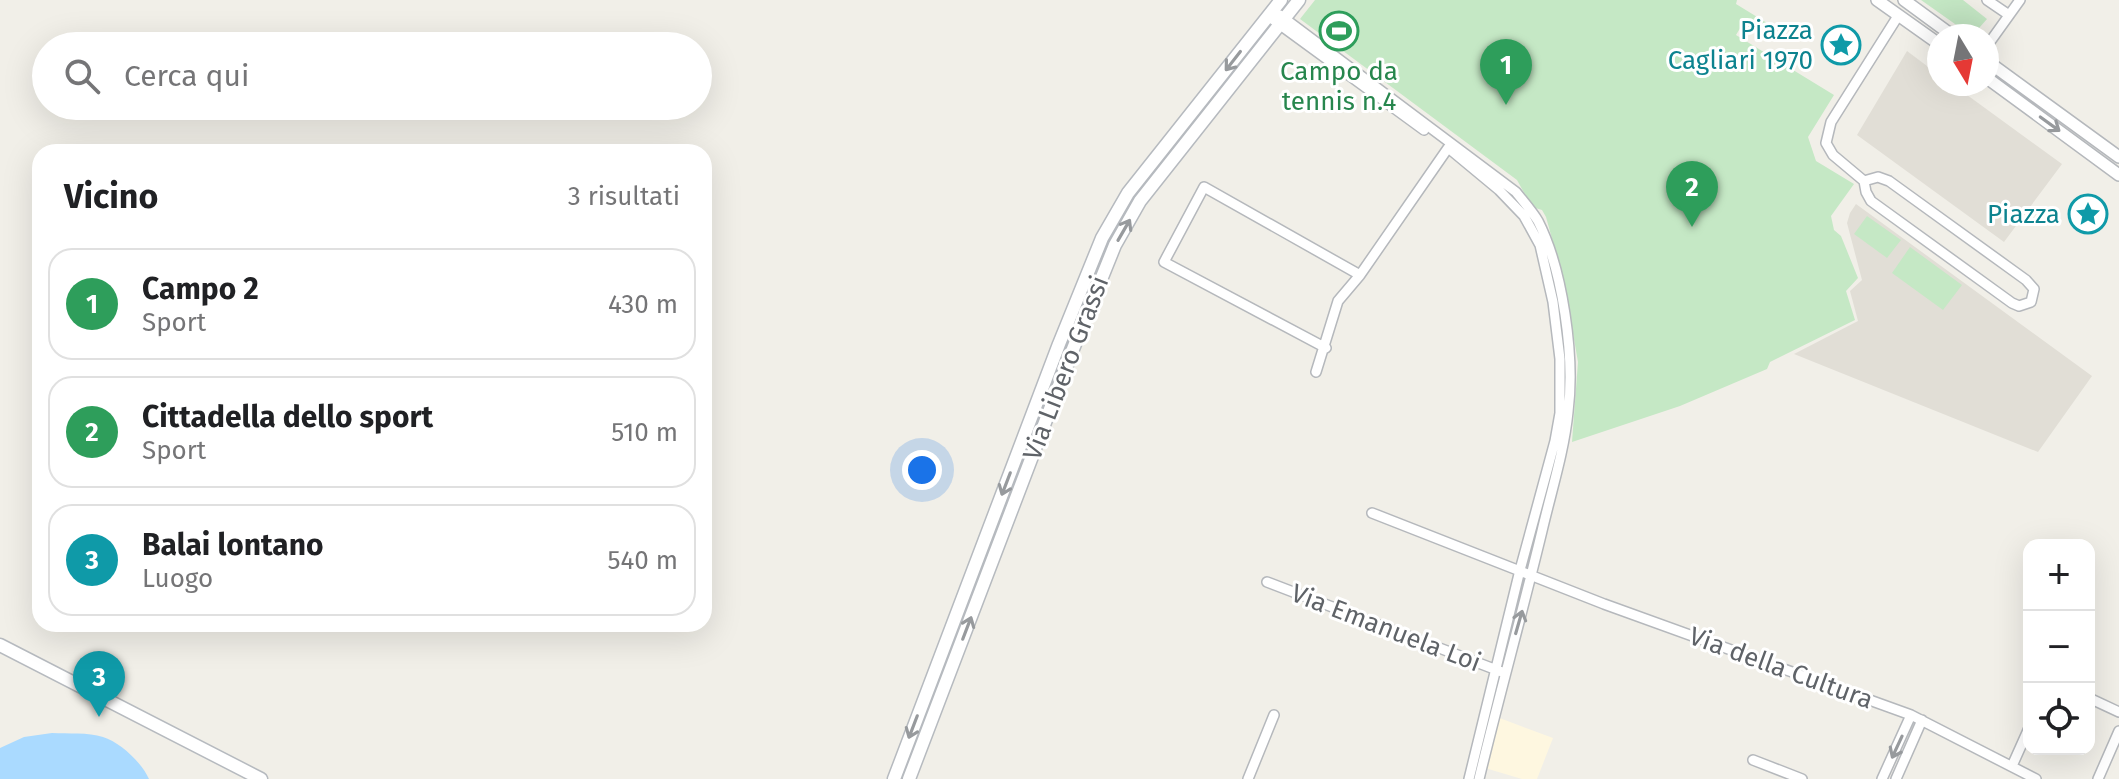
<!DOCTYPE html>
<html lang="it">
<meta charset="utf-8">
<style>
body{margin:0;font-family:"Fira Sans",sans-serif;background:#f6f6f6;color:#202124}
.controls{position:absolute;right:24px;bottom:24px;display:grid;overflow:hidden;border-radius:16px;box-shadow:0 8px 32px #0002}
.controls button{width:72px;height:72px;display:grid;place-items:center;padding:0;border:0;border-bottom:2px solid #e0e0e0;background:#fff;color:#202124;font:40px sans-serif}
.compass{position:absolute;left:1927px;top:24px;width:72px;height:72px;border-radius:50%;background:#fff;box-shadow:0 8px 32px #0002;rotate:170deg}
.you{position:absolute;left:922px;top:470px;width:28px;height:28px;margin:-20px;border:6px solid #fff;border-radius:50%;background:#1a73e8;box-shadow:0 0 0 12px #1a73e833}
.badge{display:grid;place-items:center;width:52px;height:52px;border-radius:50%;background:#1a73e8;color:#fff;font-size:26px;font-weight:700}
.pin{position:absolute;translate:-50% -66px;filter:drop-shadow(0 2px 4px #0008)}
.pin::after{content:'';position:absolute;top:42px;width:28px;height:24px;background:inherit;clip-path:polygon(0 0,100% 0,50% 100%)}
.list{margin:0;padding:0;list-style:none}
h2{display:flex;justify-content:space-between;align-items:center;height:104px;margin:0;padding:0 32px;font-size:34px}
h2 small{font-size:26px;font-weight:400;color:#757577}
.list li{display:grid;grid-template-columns:52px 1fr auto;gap:24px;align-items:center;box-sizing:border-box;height:112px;margin:0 16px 16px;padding:0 16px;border:2px solid #e0e0e0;border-radius:24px}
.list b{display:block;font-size:30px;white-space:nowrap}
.list p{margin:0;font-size:26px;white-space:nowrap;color:#757577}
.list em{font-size:26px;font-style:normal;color:#757577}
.icon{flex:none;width:44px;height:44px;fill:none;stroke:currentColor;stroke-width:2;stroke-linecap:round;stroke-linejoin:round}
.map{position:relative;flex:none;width:2119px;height:779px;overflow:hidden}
.search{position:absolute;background:#fff;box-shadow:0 8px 32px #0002;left:32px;top:32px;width:680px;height:88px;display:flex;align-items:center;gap:20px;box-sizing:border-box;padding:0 28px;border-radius:44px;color:#757577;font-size:30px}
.panel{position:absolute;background:#fff;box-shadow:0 8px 32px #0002;left:32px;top:144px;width:680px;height:488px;border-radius:24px}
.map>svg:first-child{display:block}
</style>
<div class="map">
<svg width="2119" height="779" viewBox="0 0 2119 779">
<rect width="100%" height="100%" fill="#f1efe8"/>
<path fill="#fef7e0" d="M1497 717 1553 738 1537 779H1522L1485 768Z"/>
<path fill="#e1ded6" d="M1907 51 1939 75V84H1952L2062 164 2004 242 1857 135Z
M1856 204 2092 376 2038 452 1794 354 1858 321 1850 291 1862 280 1847 223 1850 213Z"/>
<path fill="#c5e8c5" d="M1315 0H1737L1736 4 1767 23 1759 35 1742 25 1736 35 1834 95 1808 137 1816 161 1854 184 1831 216 1834 230 1841 236 1858 278 1846 291 1855 320 1770 362 1767 369 1680 406 1572 442 1578 362 1564 282 1546 217 1542 210 1532 207 1517 180 1300 19Z
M1921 0H1963L1987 19 1972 36Z
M1867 216 1901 240 1887 258 1854 234Z
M1910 247 1962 285 1943 310 1892 273Z"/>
<path fill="#aadaff" d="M52 733C68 734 88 732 103 737 120 742 142 763 149 779H0V748L24 737Z"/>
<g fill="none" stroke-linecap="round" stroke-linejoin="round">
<defs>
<path id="minor" d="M1987 0 2009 15
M1280 15 1516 192C1523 201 1532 211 1538 221 1563 270 1575 357 1568 412 1564 452 1551 492 1542 531 1522 614 1499 696 1479 779
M1268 16 1424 130
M1987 46 2020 0
M1452 151 1499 190 1524 216 1540 245 1553 302 1560 359V413L1555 441 1520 570 1469 779
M1878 177 1889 181 2026 280 2034 289 2031 302 2019 306 2012 303 1871 201 1866 192 1864 181Z
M1864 181 1833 155 1826 143 1831 122 1898 16
M1326 348 1164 262 1204 187 1360 275
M1316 372 1338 301 1360 275 1448 148
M1372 513 1604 604 1911 715 2036 779
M1267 582 1502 672
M2089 698 2119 712
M1753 760 1802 779
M2012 766 2029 728
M1248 779 1274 715
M1882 779 1911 715
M1896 779 1922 720
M2098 779 2119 731"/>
<path id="tertiary" d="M1877 0 1939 44
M1904 0 1953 36
M1987 61 2119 157
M1987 78 2119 175"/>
<path id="secondary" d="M0 645 261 779
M894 779 1059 344 1102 238 1128 193 1281 0
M909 779 1073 349 1115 245 1140 201 1299 0"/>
</defs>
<use href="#minor" stroke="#b5b8bc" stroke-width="12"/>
<use href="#tertiary" stroke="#b5b8bc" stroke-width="14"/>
<use href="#secondary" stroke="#b6babf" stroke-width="15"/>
<use href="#minor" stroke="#fff" stroke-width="9"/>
<use href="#tertiary" stroke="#fff" stroke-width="11"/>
<use href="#secondary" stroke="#fff" stroke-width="12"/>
</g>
<defs><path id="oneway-shaft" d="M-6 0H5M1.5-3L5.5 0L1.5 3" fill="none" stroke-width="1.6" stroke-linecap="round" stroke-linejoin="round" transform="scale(2)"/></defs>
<g stroke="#979a9d">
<use href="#oneway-shaft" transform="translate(1233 61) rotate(128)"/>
<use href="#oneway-shaft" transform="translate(2050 124) rotate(36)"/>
<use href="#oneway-shaft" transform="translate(1124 230) rotate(-60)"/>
<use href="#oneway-shaft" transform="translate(1006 484) rotate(111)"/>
<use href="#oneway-shaft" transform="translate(1519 622) rotate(-74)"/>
<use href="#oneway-shaft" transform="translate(967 628) rotate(-69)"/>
<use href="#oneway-shaft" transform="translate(913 727) rotate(111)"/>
<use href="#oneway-shaft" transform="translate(1897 747) rotate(115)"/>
</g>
<defs>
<symbol id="stadium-ring" viewBox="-11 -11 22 22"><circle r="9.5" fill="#fff" stroke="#2e9e5b" stroke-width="1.5"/><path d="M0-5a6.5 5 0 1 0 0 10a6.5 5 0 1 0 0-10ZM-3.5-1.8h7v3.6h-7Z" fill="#2e9e5b"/></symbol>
<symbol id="sight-ring" viewBox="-11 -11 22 22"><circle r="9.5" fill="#fff" stroke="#0f9aa8" stroke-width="1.5"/><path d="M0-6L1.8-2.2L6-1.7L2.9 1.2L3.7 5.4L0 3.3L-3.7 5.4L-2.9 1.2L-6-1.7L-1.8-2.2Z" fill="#0f9aa8"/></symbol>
</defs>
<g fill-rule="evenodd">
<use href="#stadium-ring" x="1317" y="9" width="44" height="44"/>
<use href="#sight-ring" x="1819" y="23" width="44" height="44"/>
<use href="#sight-ring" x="2066" y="192" width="44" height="44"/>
</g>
<g text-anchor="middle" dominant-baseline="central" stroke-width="6" stroke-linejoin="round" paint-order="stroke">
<g font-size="26" fill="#0d838f" stroke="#fff" text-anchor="end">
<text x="1813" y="30">Piazza<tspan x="1813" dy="30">Cagliari 1970</tspan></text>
<text x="2060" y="214">Piazza</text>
</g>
<g font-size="26" fill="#27864d" stroke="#fff">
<text x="1339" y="71">Campo da<tspan x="1339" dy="30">tennis n.4</tspan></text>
</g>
<g font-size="26" fill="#5f6368" stroke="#fff">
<text transform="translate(1066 368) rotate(-69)">Via Libero Grassi</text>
<text transform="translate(1386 628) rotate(21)">Via Emanuela Loi</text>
<text transform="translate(1781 668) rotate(20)">Via della Cultura</text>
</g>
</g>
</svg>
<div class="controls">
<button>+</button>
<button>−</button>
<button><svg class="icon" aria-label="locate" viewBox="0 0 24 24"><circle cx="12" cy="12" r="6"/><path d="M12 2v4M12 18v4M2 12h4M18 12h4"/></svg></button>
</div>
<svg class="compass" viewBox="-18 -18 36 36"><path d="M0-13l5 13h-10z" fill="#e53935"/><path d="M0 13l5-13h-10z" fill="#757577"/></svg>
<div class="you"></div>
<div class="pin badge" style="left:1506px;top:105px;background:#2e9e5b">1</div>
<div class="pin badge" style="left:1692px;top:227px;background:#2e9e5b">2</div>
<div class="pin badge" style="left:99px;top:717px;background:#0f9aa8">3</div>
<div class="search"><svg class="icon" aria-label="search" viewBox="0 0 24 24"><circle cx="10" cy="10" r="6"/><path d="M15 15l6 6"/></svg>Cerca qui</div>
<section class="panel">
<h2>Vicino<small>3 risultati</small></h2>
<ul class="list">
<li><span class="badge" style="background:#2e9e5b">1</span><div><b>Campo 2</b><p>Sport</p></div><em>430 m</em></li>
<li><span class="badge" style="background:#2e9e5b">2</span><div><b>Cittadella dello sport</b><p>Sport</p></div><em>510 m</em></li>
<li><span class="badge" style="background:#0f9aa8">3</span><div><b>Balai lontano</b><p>Luogo</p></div><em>540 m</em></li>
</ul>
</section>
</div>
